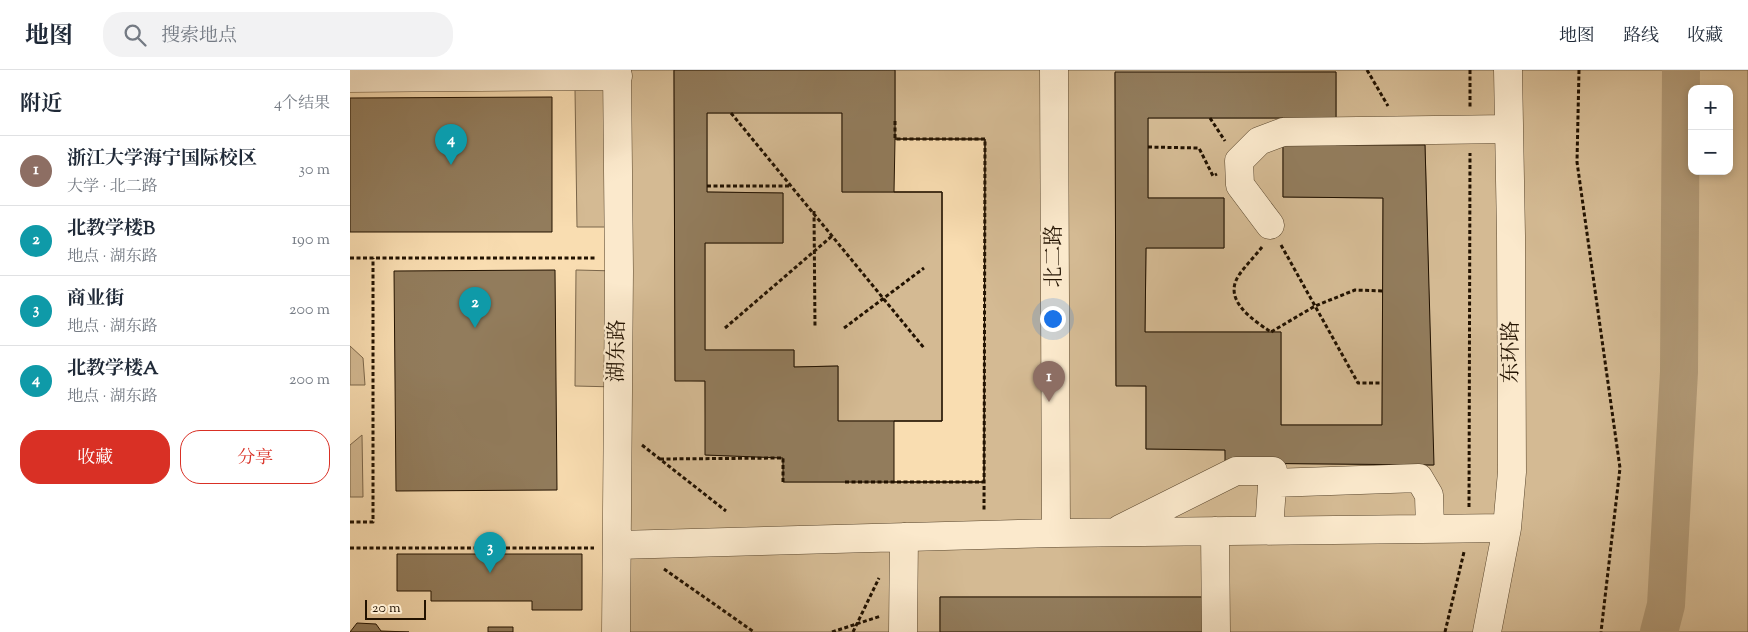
<!DOCTYPE html>
<html lang="zh">
<meta charset="utf-8">
<style>
body{margin:0;font-family:"Sorts Mill Goudy","Noto Serif SC",serif;background:#f2f2f3;color:#1f2937}
.controls{position:absolute;right:15px;top:15px;display:grid;overflow:hidden;border-radius:10px;box-shadow:0 2px 8px #0003}
.controls button{width:45px;height:45px;display:grid;place-items:center;padding:0;border:0;border-bottom:1px solid #e0e1e3;background:#fff;color:#1f2937;font:25px sans-serif}
.scale{position:absolute;left:15px;bottom:12px;width:61px;box-sizing:border-box;padding-left:5px;border:2px solid #221200;border-top:0;font-size:14px;line-height:18px;white-space:nowrap;color:#221200;-webkit-text-stroke:4px #fbe9cc;paint-order:stroke}
.you{position:absolute;left:702px;top:248px;width:18px;height:18px;margin:-12px;border:4px solid #fff;border-radius:50%;background:#1a73e8;box-shadow:0 0 0 8px #1a73e833}
.badge{display:grid;place-items:center;width:32px;height:32px;border-radius:50%;background:#d93025;color:#fff;font-size:16px;font-weight:700}
.pin{position:absolute;translate:-50% -41px;filter:drop-shadow(0 1px 2px #0008)}
.pin::after{content:'';position:absolute;top:26px;width:18px;height:15px;background:inherit;clip-path:polygon(0 0,100% 0,50% 100%)}
.list{margin:0;padding:0;list-style:none}
h2{display:flex;justify-content:space-between;align-items:center;height:65px;margin:0;padding:0 20px;font-size:21px}
h2 small{font-size:16px;font-weight:400;color:#747a83}
.list li{display:grid;grid-template-columns:32px 1fr auto;gap:15px;align-items:center;box-sizing:border-box;height:70px;padding:0 20px;border-top:1px solid #e0e1e3}
.list b{display:block;font-size:19px;white-space:nowrap}
.list p{margin:0;font-size:16px;white-space:nowrap;color:#747a83}
.list em{font-size:16px;font-style:normal;color:#747a83}
.actions{display:flex;gap:10px;padding:15px 20px}
.actions a{flex:1;padding:11px 0;border:1px solid #d93025;border-radius:20px;text-align:center;font-size:18px;color:#d93025}
.actions .main{background:#d93025;color:#fff}
.icon{flex:none;width:28px;height:28px;fill:none;stroke:currentColor;stroke-width:2;stroke-linecap:round;stroke-linejoin:round}
.map{position:relative;flex:none;width:1398px;height:562px;overflow:hidden}
header{display:flex;align-items:center;gap:30px;box-sizing:border-box;height:70px;padding:0 25px;background:#fff;border-bottom:1px solid #e0e1e3}
header strong{font-size:24px}
nav{display:flex;gap:28px;margin-inline-start:auto;font-size:18px}
.search{width:350px;height:45px;background:#f2f2f3;display:flex;align-items:center;gap:12px;box-sizing:border-box;padding:0 18px;border-radius:20px;color:#747a83;font-size:19px}
main{display:flex}
aside{flex:1;background:#fff}
.map>svg:first-child{display:block}
</style>
<header>
<strong>地图</strong>
<div class="search"><svg class="icon" aria-label="search" viewBox="0 0 24 24"><circle cx="10" cy="10" r="6"/><path d="M15 15l6 6"/></svg>搜索地点</div>
<nav><a>地图</a><a>路线</a><a>收藏</a></nav>
</header>
<main>
<aside>
<h2>附近<small>4个结果</small></h2>
<ul class="list">
<li><span class="badge" style="background:#8d6e63">1</span><div><b>浙江大学海宁国际校区</b><p>大学 · 北二路</p></div><em>30 m</em></li>
<li><span class="badge" style="background:#0f9aa8">2</span><div><b>北教学楼B</b><p>地点 · 湖东路</p></div><em>190 m</em></li>
<li><span class="badge" style="background:#0f9aa8">3</span><div><b>商业街</b><p>地点 · 湖东路</p></div><em>200 m</em></li>
<li><span class="badge" style="background:#0f9aa8">4</span><div><b>北教学楼A</b><p>地点 · 湖东路</p></div><em>200 m</em></li>
</ul>
<div class="actions"><a class="main">收藏</a><a>分享</a></div>
</aside>
<div class="map">
<svg width="1398" height="562" viewBox="0 0 1398 562">
<rect width="100%" height="100%" fill="#f9ddb1"/>
<filter id="stains"><feTurbulence type="fractalNoise" baseFrequency=".004" numOctaves="4"/><feColorMatrix values="0 0 0 0 .2 0 0 0 0 .09 0 0 0 0 .02 0 0 0 .5 -.17"/></filter>
<radialGradient id="worn" r=".72"><stop offset=".6" stop-color="#630" stop-opacity="0"/><stop offset="1" stop-color="#630" stop-opacity=".3"/></radialGradient>
<path fill="#d4ba93" stroke="#7b664a" fill-rule="evenodd" d="M267 0H324L325 310 355 311 356 385 433 388 434 412H634L635 70 545 69V0H1328L1317 513 1329 302 1331 0H1398V562H856V527H590V562H266L267 317 225 316 226 200 267 201ZM986 2V75H1075L1083 395 876 393 875 380 796 379V316L766 315 765 3ZM1342 19H1379V101H1342Z
M257 19 258 157H227L225 20Z
M357 43H492V122H592V351H488V296L444 297V280H355V173H433V123L357 122Z
M798 48H933V127L1033 128 1032 355H931V262H795L796 178H874V128H798Z
M0 276 13 288 15 315H0Z
M12 365 13 427H0V375Z"/>
<g fill="none" stroke-linecap="round" stroke-linejoin="round">
<path stroke="#b09875" stroke-width="38" d="M1309 562 1316 535 1329 302 1331 0"/>
</g>
<path fill="#927c5c" stroke="#221200" fill-rule="evenodd" d="M324 0H545V69H635L634 412H433V388L355 385V311H325ZM357 43H492V122H592V351H488V296L444 297V280H355V173H433V123L357 122Z
M765 2H986V75H1075L1084 395 875 393V380L796 379V316H766ZM798 48H933V127L1033 128 1032 355H931V262H795L796 178H874V128H798Z
M202 27V162H0V28Z
M545 69H635L634 412H544V351H592V122H544Z
M205 200 207 420 46 421 44 201Z
M47 484H232V540H182V531H81V521H47Z
M590 527H856V562H590Z
M7 553 26 554 31 561 59 562H0Z
M138 557H163V562H138Z"/>
<g fill="none" stroke-linecap="round" stroke-linejoin="round">
<defs>
<path id="minor" d="M704 0 706 463
M0 8 268 6
M920 155 890 115 889 91 909 71 933 62 1159 59
M922 413 1069 408 1079 425 1080 459
M770 459 886 401H923L919 461
M865 461 866 562
M268 475 706 463 1157 458
M266 562 269 201 267 0
M553 562 554 467
M1137 562 1157 458 1162 402 1161 165 1158 0"/>
</defs>
<use href="#minor" stroke="#58452c" stroke-width="29"/>
<path stroke="#221200" stroke-width="3" stroke-dasharray="4 2.5" stroke-linecap="butt" d="M1017 0 1038 36
M1120 0V37
M1229 0 1227 92 1270 398 1251 562
M381 43 574 278
M860 48 875 71
M545 51V69H635L634 442
M798 77 849 78 863 106 867 104
M357 116H441
M464 141 465 258
M931 175 1008 313H1032
M912 177C905 186 896 195 889 205 872 230 903 250 921 262L965 236 1005 220 1033 221
M0 188H246
M375 258 482 166
M494 258 574 198
M292 375 376 441
M310 389 433 388V412
M495 412H634
M1119 437 1120 83
M0 452H23V188
M0 478H244
M314 499 404 562
M482 562 531 546
M503 562 529 508
M1095 562 1114 482"/>
<use href="#minor" stroke="#fbe9cc" stroke-width="28"/>
</g>
<g text-anchor="middle" dominant-baseline="central" stroke-width="4.5" stroke-linejoin="round" paint-order="stroke">
<g font-size="21" fill="#221200" stroke="#fbe9cc">
<text transform="translate(705 186) rotate(-90)">北二路</text>
<text transform="translate(268 281) rotate(-89)">湖东路</text>
<text transform="translate(1162 282) rotate(-90)">东环路</text>
</g>
</g>
<rect width="100%" height="100%" filter="url(#stains)"/>
<rect width="100%" height="100%" fill="url(#worn)"/>
</svg>
<div class="controls">
<button>+</button>
<button>−</button>
</div>
<div class="scale">20 m</div>
<div class="you"></div>
<div class="pin badge" style="left:699px;top:332px;background:#8d6e63">1</div>
<div class="pin badge" style="left:125px;top:258px;background:#0f9aa8">2</div>
<div class="pin badge" style="left:140px;top:503px;background:#0f9aa8">3</div>
<div class="pin badge" style="left:101px;top:95px;background:#0f9aa8">4</div>
</div>
</main>
